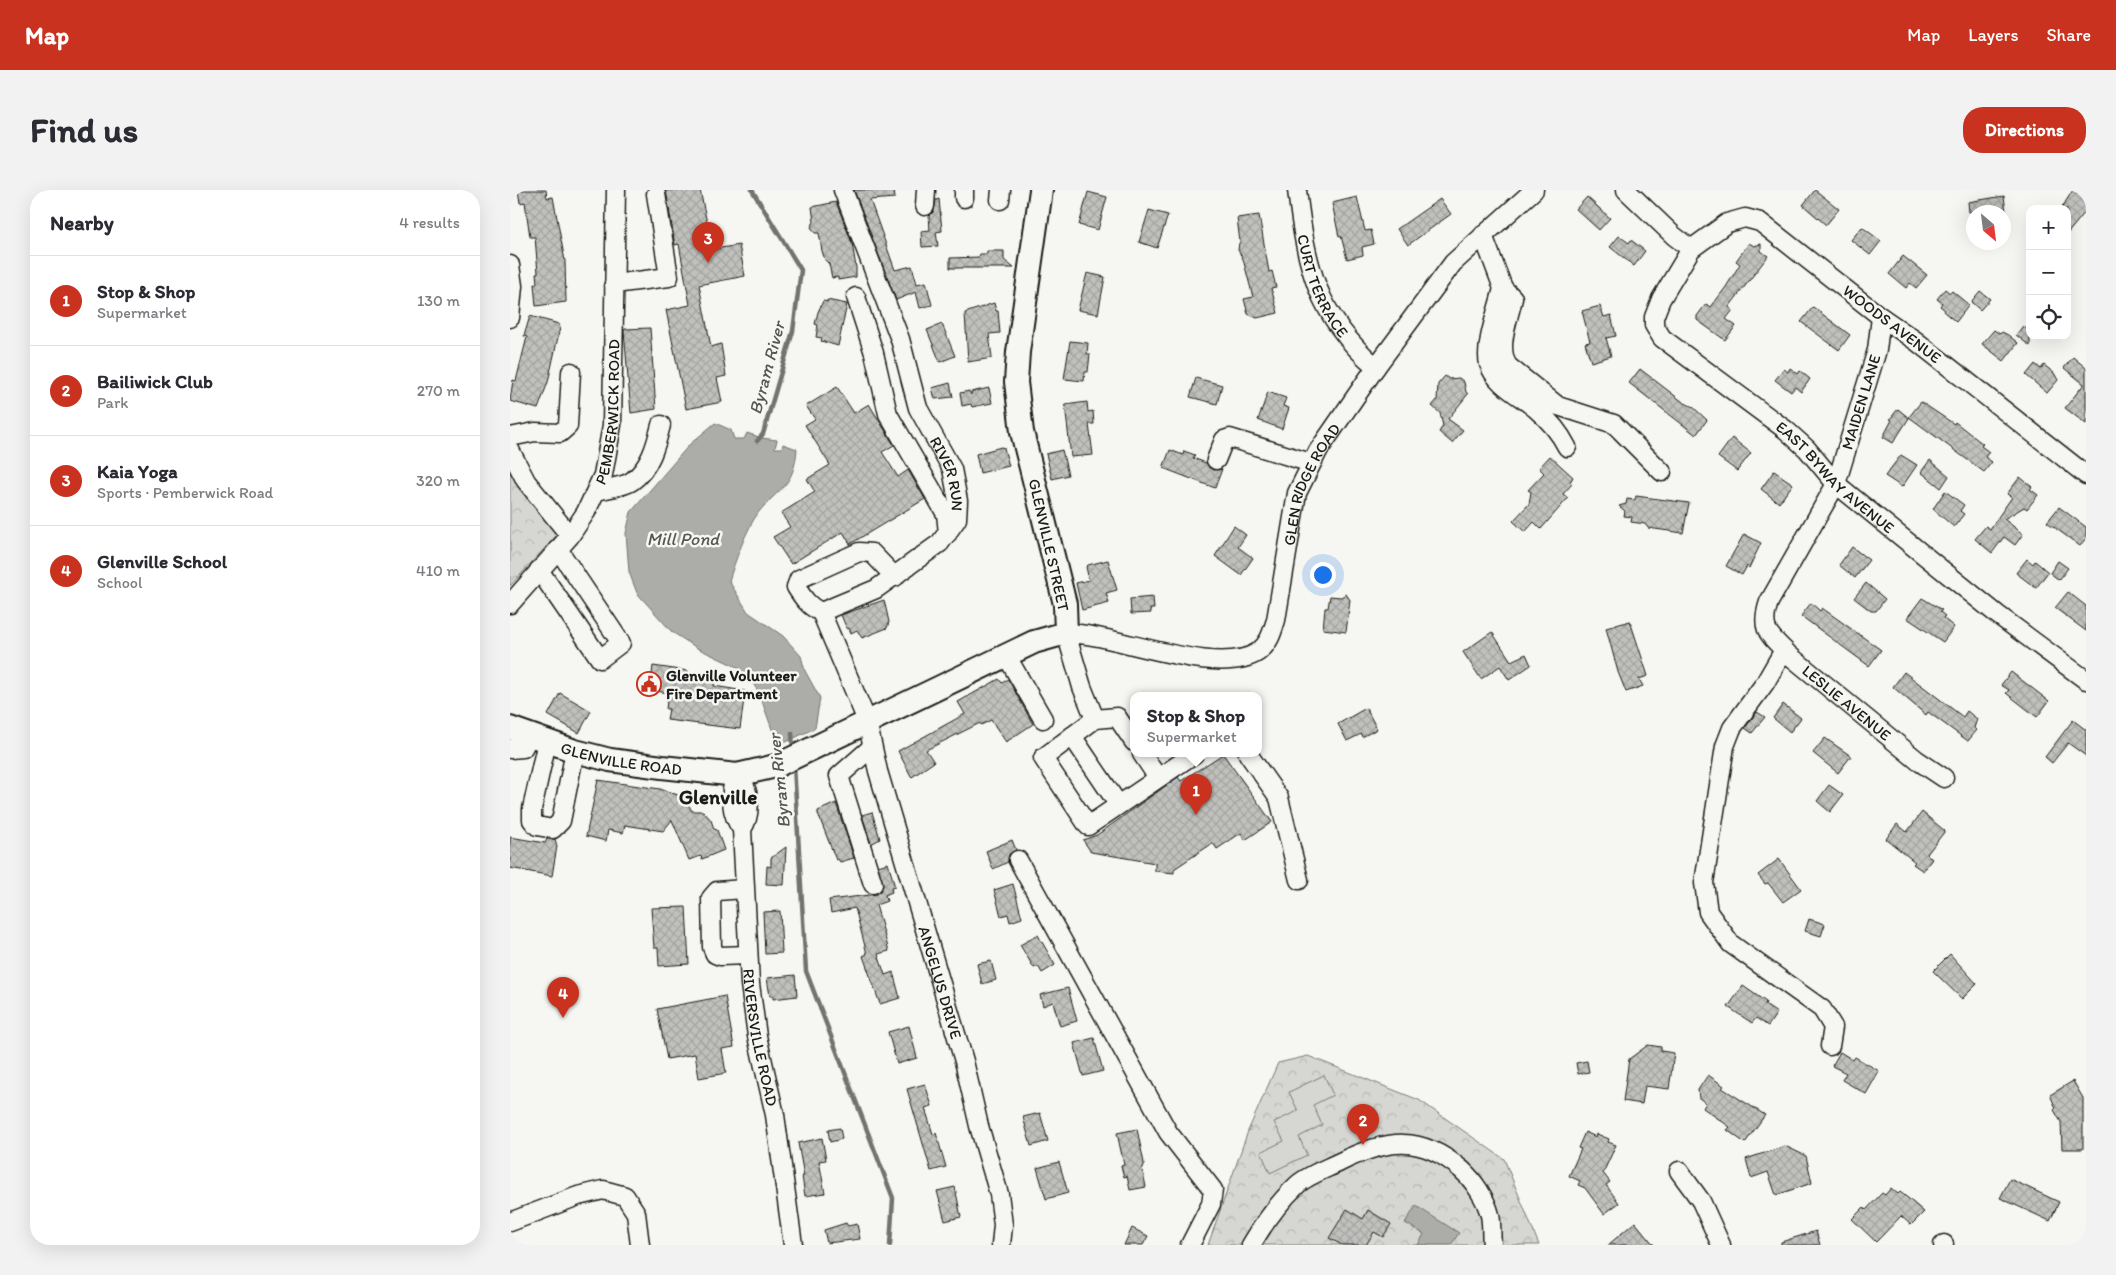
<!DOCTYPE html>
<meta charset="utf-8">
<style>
body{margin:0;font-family:Itim,sans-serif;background:#f2f2f3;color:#2b2b33}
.controls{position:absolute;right:15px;top:15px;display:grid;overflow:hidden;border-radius:10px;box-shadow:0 5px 20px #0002}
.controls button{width:45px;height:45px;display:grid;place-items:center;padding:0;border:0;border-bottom:1px solid #e1e1e2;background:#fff;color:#2b2b33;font:25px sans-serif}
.compass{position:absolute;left:1456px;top:15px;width:45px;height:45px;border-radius:50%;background:#fff;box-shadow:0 5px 20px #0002;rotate:152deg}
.you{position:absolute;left:812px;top:384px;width:18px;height:18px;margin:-12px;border:4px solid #fff;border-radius:50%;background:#1a73e8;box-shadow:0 0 0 8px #1a73e833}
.badge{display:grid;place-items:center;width:32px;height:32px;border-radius:50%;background:#c8321e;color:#fff;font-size:16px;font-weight:700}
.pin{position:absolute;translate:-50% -41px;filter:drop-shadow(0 1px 2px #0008)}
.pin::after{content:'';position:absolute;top:26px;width:18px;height:15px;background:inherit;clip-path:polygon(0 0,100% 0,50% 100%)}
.popup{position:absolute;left:620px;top:502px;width:132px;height:65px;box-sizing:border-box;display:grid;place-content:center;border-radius:10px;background:#fff;filter:drop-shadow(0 1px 4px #0005);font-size:16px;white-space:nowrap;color:#7c7c81}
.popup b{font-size:19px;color:#2b2b33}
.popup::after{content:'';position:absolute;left:50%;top:100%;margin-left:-10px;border:10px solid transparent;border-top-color:#fff}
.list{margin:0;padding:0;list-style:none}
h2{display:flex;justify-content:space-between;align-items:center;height:65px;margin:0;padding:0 20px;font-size:21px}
h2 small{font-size:16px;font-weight:400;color:#7c7c81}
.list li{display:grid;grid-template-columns:32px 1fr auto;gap:15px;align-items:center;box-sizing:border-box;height:90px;padding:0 20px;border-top:1px solid #e1e1e2}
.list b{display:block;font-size:19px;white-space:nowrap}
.list p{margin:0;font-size:16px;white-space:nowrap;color:#7c7c81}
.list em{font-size:16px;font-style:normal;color:#7c7c81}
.icon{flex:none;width:28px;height:28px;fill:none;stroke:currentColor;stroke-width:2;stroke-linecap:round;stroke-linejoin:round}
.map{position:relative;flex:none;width:1576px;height:1055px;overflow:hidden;border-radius:20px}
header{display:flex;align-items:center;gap:30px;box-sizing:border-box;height:70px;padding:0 25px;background:#c8321e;color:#fff}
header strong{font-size:24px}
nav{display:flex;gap:28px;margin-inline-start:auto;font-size:18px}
.intro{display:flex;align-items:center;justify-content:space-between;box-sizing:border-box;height:120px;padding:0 30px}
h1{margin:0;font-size:35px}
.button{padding:12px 22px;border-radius:20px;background:#c8321e;color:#fff;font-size:18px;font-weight:700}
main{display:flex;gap:30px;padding:0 30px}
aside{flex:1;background:#fff;border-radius:20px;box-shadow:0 5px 20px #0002}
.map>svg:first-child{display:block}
</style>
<header>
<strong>Map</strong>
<nav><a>Map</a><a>Layers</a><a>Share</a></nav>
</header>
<div class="intro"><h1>Find us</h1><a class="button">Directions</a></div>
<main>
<aside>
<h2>Nearby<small>4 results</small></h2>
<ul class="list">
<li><span class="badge">1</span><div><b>Stop &amp; Shop</b><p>Supermarket</p></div><em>130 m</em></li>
<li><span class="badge">2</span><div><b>Bailiwick Club</b><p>Park</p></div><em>270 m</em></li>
<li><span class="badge">3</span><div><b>Kaia Yoga</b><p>Sports · Pemberwick Road</p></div><em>320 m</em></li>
<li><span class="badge">4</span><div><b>Glenville School</b><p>School</p></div><em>410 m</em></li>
</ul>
</aside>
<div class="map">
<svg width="1576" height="1055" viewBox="0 0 1576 1055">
<defs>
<pattern id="park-crowns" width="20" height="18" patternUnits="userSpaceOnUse" patternTransform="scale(1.25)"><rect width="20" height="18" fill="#d6d6d2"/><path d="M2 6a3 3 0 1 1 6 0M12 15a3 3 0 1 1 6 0" fill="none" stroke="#b7b7b4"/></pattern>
<pattern id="building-cross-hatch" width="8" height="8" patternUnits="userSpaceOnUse" patternTransform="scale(1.25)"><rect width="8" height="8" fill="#c0c0bd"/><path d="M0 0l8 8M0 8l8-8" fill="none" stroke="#a4a4a2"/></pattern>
</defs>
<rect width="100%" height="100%" fill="#f6f6f2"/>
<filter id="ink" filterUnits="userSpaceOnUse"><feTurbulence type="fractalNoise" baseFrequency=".02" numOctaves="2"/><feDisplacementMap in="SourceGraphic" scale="10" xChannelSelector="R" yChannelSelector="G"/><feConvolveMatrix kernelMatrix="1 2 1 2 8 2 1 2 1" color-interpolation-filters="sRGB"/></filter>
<g filter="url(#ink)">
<path fill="url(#park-crowns)" stroke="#797977" d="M0 274 45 338 47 345 0 396Z
M798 866 909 910 994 969 1029 1055H698L738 941 768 873Z"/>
<path fill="#d6d6d2" stroke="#797977" d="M814 885 823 905 803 915 812 935 789 947 797 965 760 983 751 962 774 951 764 932 788 921 779 902Z"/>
<path fill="#acaca9" stroke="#727271" d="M205 233 221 240 224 249H234L237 243 252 248 267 250 265 258H272L273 254 287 259C284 298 268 298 248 323 236 340 225 371 219 391L238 422 273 446 291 466 295 481 310 508 305 538 268 556 249 503 239 487 227 477 187 458 162 442 127 403 119 382 116 343 121 322 180 254Z
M906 1016 949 1043 941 1055H908L914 1044 895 1033Z"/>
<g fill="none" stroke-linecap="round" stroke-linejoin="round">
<path stroke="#727271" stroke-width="4.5" d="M242 0 291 80 283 141 253 244 247 251
M282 543 283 560
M284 576 296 781 383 1008 380 1055"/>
</g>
<path fill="url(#building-cross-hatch)" stroke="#1c1c1c" d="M8 0H36L37 8 43 7 55 71 56 112 26 116 24 94H27L26 83H28L25 47H20L15 12 10 13Z
M156 0H190L200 47 203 46 205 59 229 55 235 86 189 95 201 157 211 154 216 186 207 188 212 212 176 219 156 120 180 115 169 54 165 55Z
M344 0H384L385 8 360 10 385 80 402 76 407 94 416 92 422 115 410 118 406 102 386 110Z
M1305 0 1329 19 1316 35 1293 15Z
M1563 0 1567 3 1569 1 1576 6V21L1557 44V19H1551Z
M578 2 597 7 588 40 569 35Z
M1494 6 1496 22H1459L1458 12Z
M847 7 855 41 861 40 864 54 852 57 853 65 837 69 831 46 829 47 822 13Z
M1077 7 1100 28 1089 40 1066 19Z
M429 9 432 41 426 42 428 56 412 57 411 41 420 40 419 26 424 21 426 10Z
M930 9 941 24 898 55 887 39Z
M326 12 342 53 346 77V87L328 90V87L322 88 319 74 315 70 312 61 309 43H305L301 37 304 32 302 17Z
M639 20 658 25 647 58 629 52Z
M749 25 759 82 762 81 766 97 761 98 768 123 747 128 738 124 734 109 743 107 733 69 728 60 729 53 730 52 727 28Z
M1352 37 1371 51 1360 65 1341 50Z
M1109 46 1119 53 1121 50 1135 61 1124 76 1100 57Z
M1239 53 1244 56 1251 54V61L1258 66 1219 117 1223 120 1216 129 1226 136 1215 150 1187 130V126L1196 114 1201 117 1216 97 1230 74 1226 71Z
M477 61H494V70L504 78H440V68L469 67 470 64H477Z
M1393 66 1417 85 1406 98 1400 93 1396 98 1379 84Z
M577 83 595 87 588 124 568 120Z
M1435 99 1440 103 1442 101 1459 115 1446 132 1434 122 1435 120 1430 116 1432 113 1427 109Z
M1470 101 1480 109 1470 120 1461 112Z
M317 110 337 114 328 156 311 151 312 148 306 147 308 135 305 134 308 122 313 111 317 112Z
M484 113 486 121H488L490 143 479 144 482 168 458 172 455 123Z
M1090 116 1094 127 1101 125 1106 146 1096 148 1101 166 1081 172 1075 153 1080 152 1072 121Z
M1303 117 1340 145 1329 160 1291 132Z
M20 126 49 134 50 138 38 192 28 219 0 211 3 190 6 191 17 147 14 146Z
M432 134 445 166 430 172 417 140Z
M1513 136 1520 142V156L1506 145Z
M140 138 146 219 121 223 114 141 115 139Z
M1484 140 1490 144 1492 142 1498 145 1508 153 1494 171 1472 154Z
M560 151 578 153 577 164H580L578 182H575L574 191 554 189Z
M1563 167 1576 178V234L1555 218 1574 194 1554 178Z
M1525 174 1531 179 1534 175 1544 183 1548 190 1537 203 1516 185Z
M1280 178 1288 184 1290 181 1300 189 1291 202 1285 197 1281 202 1265 190 1274 179 1278 182Z
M1130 179 1173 212 1183 217 1197 230 1186 245 1119 193Z
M935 186 939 189 949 188 954 192 956 202 958 204 938 229 953 240 942 253 929 242 933 236 930 223 922 216 927 210 928 194Z
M686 188 712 195 707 214 680 207Z
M440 193 443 207 425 209 422 198Z
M327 197 344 223 359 214 384 255 372 262 388 287 398 280 415 309 340 354 333 342 281 374 263 347 280 337 271 323 305 302 297 289 320 275 295 235 305 229 296 216Z
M479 198 482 213 462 217 461 214 452 216 450 203 459 201 461 205V202Z
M758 202 776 208 773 216 779 218 772 239 748 230Z
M577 212 578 222 583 221 584 234H579L583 265 561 267 555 215Z
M1411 212 1444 234 1445 232 1473 254 1471 256 1479 262 1475 267 1482 272 1474 282 1399 227Z
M1388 219 1399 228 1383 253 1373 247 1382 230 1380 229Z
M1222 248 1241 263 1227 281 1208 267Z
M491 257 494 258 499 276 470 283 466 264Z
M552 260 558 285 542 289 536 264Z
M660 260 673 265 674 261 685 265 683 268 696 273 703 280 712 279 705 298 653 278Z
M1391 265 1407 275 1392 297 1375 286Z
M1040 266 1063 287 1060 292 1062 294 1053 304 1058 308 1031 339 1024 332 1015 342 1003 331 1019 314 1021 302 1018 300 1034 283 1029 278Z
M1420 270 1439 286 1431 298 1411 282Z
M1264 281 1283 294 1269 313 1251 299Z
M1510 287 1522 297 1520 299 1528 305 1517 319 1514 317 1494 329 1513 344 1505 355 1494 347 1482 363 1465 349 1476 336 1480 339 1502 307 1497 304Z
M1435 301 1454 315 1450 321 1454 324 1444 337 1423 319Z
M1126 306 1179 313 1173 343 1138 338 1135 334 1121 332 1122 327 1114 326 1115 321 1109 316 1116 314 1117 309 1125 310Z
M1549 317 1576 337V348L1570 356 1537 332Z
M724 336 736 345 728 357 743 368 731 385 705 366Z
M1234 344 1251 353 1239 378 1237 376 1232 385 1216 376Z
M1342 357 1359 370 1345 388 1329 375Z
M1517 369 1523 374 1525 371 1538 382 1526 398 1506 383Z
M598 370 607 400 596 403 599 413 572 420 566 393 579 390 576 377 578 375Z
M1548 371 1558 378 1549 390 1540 383Z
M1356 393 1375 409 1366 421H1361L1344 408Z
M1558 402 1576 416V441L1545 418Z
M836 404 840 410 836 442 813 439 815 418H818L820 406 831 407Z
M643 407 644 419H640L641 423 621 424 620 409Z
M1412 408 1432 420 1430 422 1435 426 1433 428 1444 437 1433 452 1397 428Z
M374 410 379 432 377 438 352 448 347 440 341 443 339 438 337 439 331 425Z
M1301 413 1310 421 1312 418 1371 460 1359 476 1291 426Z
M1120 431 1138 486 1129 489 1133 496 1116 502 1108 482 1096 438Z
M982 442 1001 471 1016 464 1021 475 999 490 990 476 971 489 953 462Z
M143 476 178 481V485L205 489 204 496 235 501 230 539 157 530 159 519H156L158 503 140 500Z
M1394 482 1453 527 1457 521 1467 529 1464 538 1467 540 1458 551 1418 522 1416 525 1383 497Z
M1501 482 1539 511 1527 527 1496 503 1499 500 1491 495Z
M489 489 492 493 498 489 523 534 496 552 481 530 471 535 470 533 416 560 424 572 402 587 401 586 388 561 455 524 448 512Z
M50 503 81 521 69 543 38 525Z
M1273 514 1291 528 1280 542 1263 528Z
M856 518 867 539 852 547 851 544 837 551 828 534Z
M1247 522 1255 527 1242 543 1235 538Z
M1563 530 1576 540V566L1558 553 1542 573 1535 567Z
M1315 548 1341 566 1328 583 1303 563Z
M713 564 762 632 735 650 731 643 707 659 703 653 664 679V683L645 681V673L581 662 573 650 587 645 668 587 671 591Z
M88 590 150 599 174 607 182 621H193L201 630 204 639 207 640 214 660 192 669 191 666 179 670 162 630 153 641 115 635 113 643 98 640 96 651 76 646Z
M1319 595 1333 605 1320 622 1307 611Z
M326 613 344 668 330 672 328 669 326 670 308 624V621Z
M362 622 370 649 361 654 352 625Z
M1412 622 1435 641 1417 664 1422 669 1413 681 1403 674 1405 672 1376 649 1387 634 1397 642Z
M0 647 35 653 37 649H45L47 656 42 686 0 678Z
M502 650 506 660 499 664 498 672 483 679 476 661Z
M276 657 274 695 256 694 257 676 261 677V668Z
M1269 669 1291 699 1273 712 1258 693 1255 694 1248 685Z
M378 673 385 697 381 698 382 702 375 705 377 711 366 715 379 761 368 764 375 785 383 782 390 808 370 814 353 766 357 764 345 718 321 723 319 710 367 704 373 696 368 676Z
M503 694 512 728 500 732 498 724 491 726 484 700Z
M176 717 179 774 149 776 148 758H144L141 718Z
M270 721 272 763 255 764 253 722Z
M1299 729 1315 734 1311 746 1295 741Z
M528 745 545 775 532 783 528 776 524 778 510 755Z
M1440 764 1467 794 1452 809 1423 781Z
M481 771 486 790 472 794 467 774Z
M285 785 287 806 263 809V806H260L257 788Z
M1233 796 1256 812 1255 815 1267 823 1258 836 1246 828 1242 833 1218 817Z
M558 798 567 831 550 836 543 812 533 816 530 805Z
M215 806 224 857 212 859 216 883 189 888 185 864 157 869 147 819Z
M399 836 407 868 387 874 378 842Z
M584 848 593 881 573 886 564 853Z
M1138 855 1151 857V861L1164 863 1159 899 1135 896 1132 914 1113 911 1119 869Z
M1330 862 1343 870 1345 867 1369 881 1356 904 1332 890 1336 883 1322 876Z
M1077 871 1079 882 1068 884 1066 873Z
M1198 885 1214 896 1212 898 1255 925 1235 953 1217 940 1220 937 1193 918 1196 913 1189 908 1188 900Z
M1563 891 1573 908V959H1552L1551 932 1544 920 1546 918 1540 905Z
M415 894 422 916 415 918 423 944 426 943 436 977 421 981 397 899Z
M530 923 538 951 521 956 513 927Z
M330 938 332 949 320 952 318 940Z
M627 939 634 973V977L632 978 636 997 620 1000 617 986 614 987 611 976 614 975 607 943Z
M1075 942 1086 947 1087 944 1099 949 1098 952 1106 955 1093 983 1100 992 1096 995 1109 1013 1094 1024 1075 998 1068 995 1070 991 1059 986 1071 959 1068 958Z
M312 948 316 970 309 971 315 1003 295 1006 292 986H294L288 953Z
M1275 956 1296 966 1302 993 1266 1005 1258 982 1241 988 1236 969Z
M549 972 558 1003 536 1009 527 978Z
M1500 989 1549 1012 1540 1031 1490 1008Z
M445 997 451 1027 435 1031 427 1001Z
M1381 998 1388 1004 1390 1002 1399 1009 1414 1022 1401 1035 1391 1026 1366 1052 1342 1029 1354 1017 1356 1020 1372 1003 1375 1005Z
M837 1019 853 1029 858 1020 881 1034 873 1047 864 1042 856 1055H832L819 1048Z
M1125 1032 1144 1055H1098Z
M336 1033 338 1036 347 1034 350 1049 317 1053 314 1040Z
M622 1038 638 1046 633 1055H614Z
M1306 1041 1310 1055H1271V1052Z"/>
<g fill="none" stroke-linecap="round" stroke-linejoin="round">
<defs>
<g id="minor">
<path id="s1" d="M333 0 390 149 408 218 442 279 448 311 447 329 430 353 366 399 311 422 357 531 368 581 454 871 469 936 489 1004 493 1035 491 1055"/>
<path id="s2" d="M787 0C796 75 806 125 866 177"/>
<path d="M1116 0 1164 46 1181 59"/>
<path d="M454 8V0"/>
<path d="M490 10 491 0"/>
<path d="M415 16 416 0"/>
<path d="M973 45 993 98 1003 108C999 129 986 157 998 176L1048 216 1104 234 1152 282"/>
<path d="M0 75 3 96 0 128"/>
<path d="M104 94 159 87 146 4"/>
<path d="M993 98C989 117 974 155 979 174 985 194 1011 206 1026 219 1039 230 1050 243 1057 257"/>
<path d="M346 107 364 163 378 224 436 324 438 343"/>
<path id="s3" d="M1371 127 1367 160 1326 294 1259 412C1249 441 1260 445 1279 465L1407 570 1434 588"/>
<path d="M0 247 25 242 50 243 58 236 61 182"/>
<path d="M0 260 16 291 60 346"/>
<path d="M706 270 714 250 720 248 801 273"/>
<path id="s4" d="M1576 285 1406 151 1371 127 1250 32 1235 28 1217 33 1181 59 1151 109 1144 127V135L1152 148 1276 240 1297 259 1326 294 1488 425 1576 490"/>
<path d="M87 301C97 298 114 297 122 291 140 278 146 255 151 235"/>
<path d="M29 380 90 469 111 453 48 359"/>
<path id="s5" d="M0 414 60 346 76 322 93 285 102 235 106 0"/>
<path d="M311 422C299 417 293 408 286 397L289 389 349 362 362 363 385 387"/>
<path d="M1274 460 1255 493 1222 538 1215 556 1194 693 1198 722 1221 754 1312 819 1323 837 1320 856"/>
<path d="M496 465 533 529"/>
<path id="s6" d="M585 529 572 497 556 443C604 443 707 489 748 462 759 454 762 443 766 430L787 303 808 261 866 177 943 73 1024 0"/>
<path d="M562 546 608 614"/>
<path d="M37 551 22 619V630L27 636 43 639 51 631 65 561"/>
<path d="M624 552 607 527 585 529 533 568 578 636 684 564"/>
<path d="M362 557 329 586 363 694"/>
<path d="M0 559 13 558 20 545"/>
<path d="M632 564 648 588"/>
<path d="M738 564 769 608 789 690"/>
<path id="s7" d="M232 639C242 625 241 598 227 585 218 600 221 626 232 639L240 794 247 846 265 925 283 1055"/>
<path d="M508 670 658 942 703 1000 701 1014 680 1055"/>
<path d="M234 699 207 701 201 708 202 757 205 764 210 766 238 765"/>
<path d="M1169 981 1191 1011 1211 1055"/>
<path d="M0 1032 68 1006 93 1000 115 1006 126 1023 130 1055"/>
<path d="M741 1055C754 1033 768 1013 787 995 798 985 816 979 830 972 877 949 911 944 952 980 964 991 976 1009 980 1025 982 1034 981 1045 982 1055"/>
<path d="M1433 1055 1434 1054"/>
</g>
<g id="major">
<path id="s8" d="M0 538 65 561 100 570 152 577 227 585 266 576 524 452 556 443 555 414 512 242 506 192 508 162 531 0"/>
</g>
</defs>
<use href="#minor" stroke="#1c1c1c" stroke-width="21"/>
<use href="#major" stroke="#1c1c1c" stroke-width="26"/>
<use href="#minor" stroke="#f6f6f2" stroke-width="18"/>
<use href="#major" stroke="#f6f6f2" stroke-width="22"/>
</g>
</g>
<defs>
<symbol id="civic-ring" viewBox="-11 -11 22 22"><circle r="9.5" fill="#f6f6f2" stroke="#c8321e" stroke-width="1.5"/><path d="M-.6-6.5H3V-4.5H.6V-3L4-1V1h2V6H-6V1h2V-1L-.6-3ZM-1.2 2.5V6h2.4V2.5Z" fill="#c8321e"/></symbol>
</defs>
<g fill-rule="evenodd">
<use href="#civic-ring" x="125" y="480" width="28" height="28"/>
</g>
<g text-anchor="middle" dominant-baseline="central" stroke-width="5" stroke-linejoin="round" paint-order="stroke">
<g font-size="16" fill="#1c1c1c" stroke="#f6f6f2">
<text stroke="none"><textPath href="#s2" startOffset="100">CURT TERRACE</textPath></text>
<text transform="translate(1382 134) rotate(37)">WOODS AVENUE</text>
<text transform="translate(1351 212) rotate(-73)">MAIDEN LANE</text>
<text stroke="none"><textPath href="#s5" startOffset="224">PEMBERWICK ROAD</textPath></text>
<text stroke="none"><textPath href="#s1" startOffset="304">RIVER RUN</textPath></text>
<text stroke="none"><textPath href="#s4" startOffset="815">EAST BYWAY AVENUE</textPath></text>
<text stroke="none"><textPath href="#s6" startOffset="466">GLEN RIDGE ROAD</textPath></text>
<text transform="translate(539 355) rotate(77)">GLENVILLE STREET</text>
<text stroke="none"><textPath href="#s3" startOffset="446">LESLIE AVENUE</textPath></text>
<text stroke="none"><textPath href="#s8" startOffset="116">GLENVILLE ROAD</textPath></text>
<text stroke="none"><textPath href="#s1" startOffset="909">ANGELUS DRIVE</textPath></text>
<text stroke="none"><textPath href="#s7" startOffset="325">RIVERSVILLE ROAD</textPath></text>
</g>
<g font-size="16" font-weight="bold" fill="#1c1c1c" stroke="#f6f6f2" text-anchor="start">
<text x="156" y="485">Glenville Volunteer<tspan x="156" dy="18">Fire Department</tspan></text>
</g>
<g font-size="18" font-style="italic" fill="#565654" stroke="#f6f6f2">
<text transform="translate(257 178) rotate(-75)">Byram River</text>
<text x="173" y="349">Mill Pond</text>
<text transform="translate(269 591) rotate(-96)">Byram River</text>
</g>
<g font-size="21" font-weight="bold" fill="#1c1c1c" stroke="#f6f6f2">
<text x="208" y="606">Glenville</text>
</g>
</g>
</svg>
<div class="controls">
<button>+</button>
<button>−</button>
<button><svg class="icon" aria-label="locate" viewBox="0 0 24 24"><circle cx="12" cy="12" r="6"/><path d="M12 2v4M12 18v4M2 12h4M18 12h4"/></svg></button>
</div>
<svg class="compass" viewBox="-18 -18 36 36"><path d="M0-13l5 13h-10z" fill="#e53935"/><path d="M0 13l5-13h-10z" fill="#7c7c81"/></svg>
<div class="you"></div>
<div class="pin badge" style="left:686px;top:625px">1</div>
<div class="popup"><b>Stop &amp; Shop</b>Supermarket</div>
<div class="pin badge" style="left:853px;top:955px">2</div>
<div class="pin badge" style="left:198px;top:73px">3</div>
<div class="pin badge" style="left:53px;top:828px">4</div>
</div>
</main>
